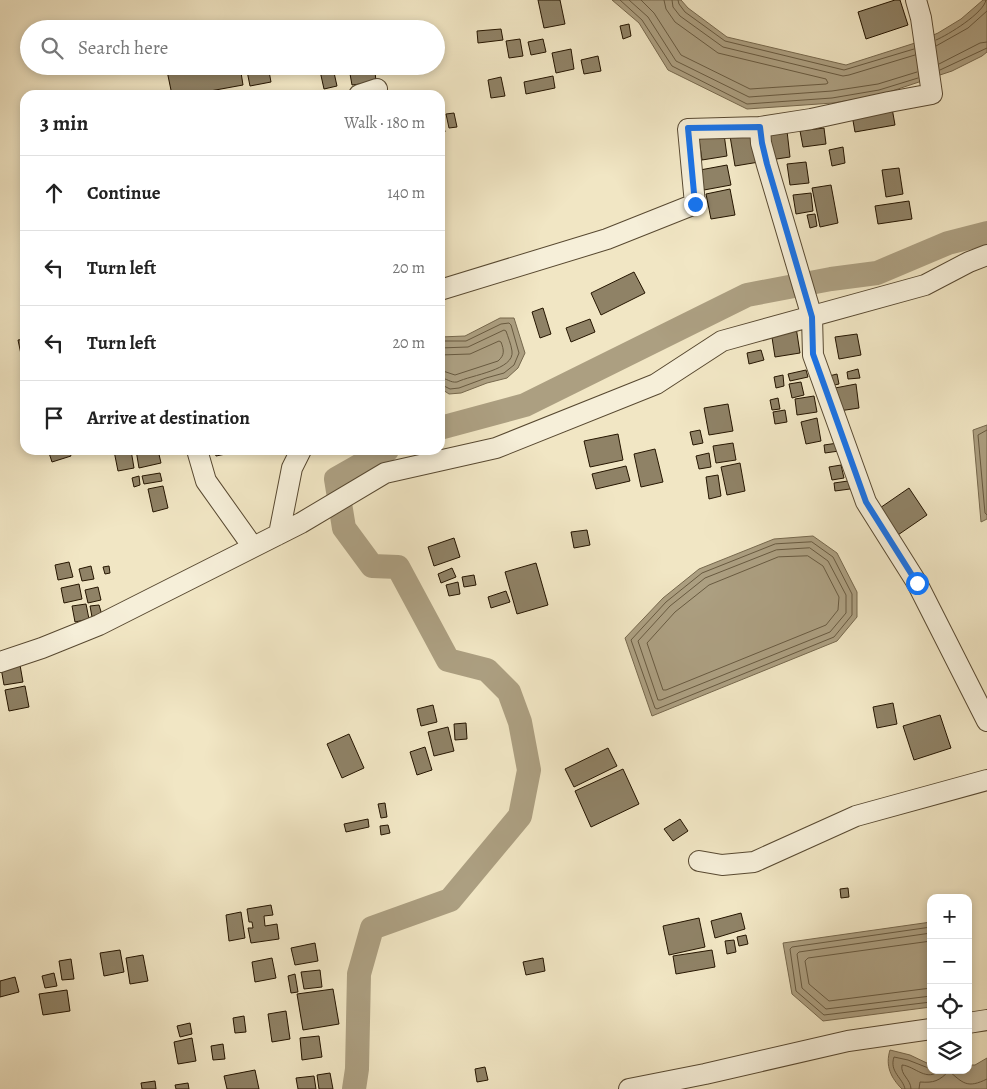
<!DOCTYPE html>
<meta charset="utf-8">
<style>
body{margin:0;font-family:Alegreya,serif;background:#f2f2f2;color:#222}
.controls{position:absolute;right:15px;bottom:15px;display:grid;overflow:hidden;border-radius:10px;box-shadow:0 2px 8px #0003}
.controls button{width:45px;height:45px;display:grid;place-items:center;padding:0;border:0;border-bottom:1px solid #e0e0e0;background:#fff;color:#222;font:25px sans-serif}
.stop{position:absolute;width:15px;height:15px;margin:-11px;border:4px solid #1a73e8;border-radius:50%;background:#fff}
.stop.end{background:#1a73e8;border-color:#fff;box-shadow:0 1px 5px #0008}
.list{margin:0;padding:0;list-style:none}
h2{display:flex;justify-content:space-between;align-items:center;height:65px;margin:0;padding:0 20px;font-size:21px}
h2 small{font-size:16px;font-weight:400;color:#767676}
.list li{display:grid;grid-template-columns:32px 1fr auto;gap:15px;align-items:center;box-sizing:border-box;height:75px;padding:0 20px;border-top:1px solid #e0e0e0}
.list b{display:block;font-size:19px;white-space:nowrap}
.list em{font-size:16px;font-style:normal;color:#767676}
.icon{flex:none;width:28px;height:28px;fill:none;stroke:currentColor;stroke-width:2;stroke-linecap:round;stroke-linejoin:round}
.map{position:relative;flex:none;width:987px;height:1089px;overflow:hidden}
.search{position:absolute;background:#fff;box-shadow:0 2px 8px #0003;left:20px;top:20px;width:425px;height:55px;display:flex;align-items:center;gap:12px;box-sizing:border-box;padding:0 18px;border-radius:28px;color:#767676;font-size:19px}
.panel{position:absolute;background:#fff;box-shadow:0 2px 8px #0003;left:20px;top:90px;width:425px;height:365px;border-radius:15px}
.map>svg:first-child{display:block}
</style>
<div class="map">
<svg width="987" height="1089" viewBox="0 0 987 1089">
<rect width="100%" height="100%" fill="#f1e6c4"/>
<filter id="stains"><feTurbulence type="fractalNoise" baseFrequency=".004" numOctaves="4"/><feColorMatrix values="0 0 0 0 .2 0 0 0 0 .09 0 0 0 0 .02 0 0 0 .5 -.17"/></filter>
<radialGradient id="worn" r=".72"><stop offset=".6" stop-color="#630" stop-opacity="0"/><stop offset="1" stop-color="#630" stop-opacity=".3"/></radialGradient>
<path fill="#ac9f81" stroke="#76684d" d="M612 0H681L688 8 727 37 846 65 915 43 938 33 961 19 983 0H987V52L982 56 952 71 880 95 833 103 747 109 668 70 639 23Z
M500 318H514L525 353 518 368 507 378 487 383 461 393 449 394 440 388V337L465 336Z
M987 425V519L981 522 973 430Z
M813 536 837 553 857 592V617L837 641 652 716 625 638 663 598 699 569 774 539Z
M931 922V1007L823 1021 792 994 783 943Z
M890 1050 910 1055 931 1065V1070H968V1065H975L987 1058V1089H902C891 1078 885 1066 890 1050Z"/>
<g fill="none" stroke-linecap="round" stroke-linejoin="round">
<path stroke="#685a40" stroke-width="1" d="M620 0 642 20 672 66 747 104 832 98 879 90 918 78
M629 0 648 17 676 61 749 97 832 91 878 84 917 72
M641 0 654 13 681 55 750 89 826 84 828 83 826 79 718 53 675 22 666 9 664 0
M672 0 673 7 680 16 723 47 843 76 849 75 915 55
M678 0 679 4 685 12 725 41 844 70 914 49
M936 40C948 35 984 13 986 0
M936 46 968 28 987 11
M939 64 980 43 987 42
M940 70 987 48
M440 341H466L501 324 509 323 511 325 519 353 514 365 504 373 486 378 459 388 450 389 440 384
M440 348 468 347 504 330 506 331C508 337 511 344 512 351 515 370 471 375 457 382 450 383 447 378 440 378
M440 355 470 354 499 341 501 342C504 350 505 355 498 361L455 375 440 370
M987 430 978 435 985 513 987 515
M812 542 833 557 852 594V615L834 637 657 709 655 708 631 640 666 602 702 573 775 544Z
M810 548 828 561 846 595V613L830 632 661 700H658L638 641 670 606 705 578 776 550Z
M808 556 823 566 839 597 838 610 826 625 666 690H663L647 643 675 612 709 585 778 557Z
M931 927 792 947 790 949 796 991 824 1015 931 1002
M931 933 799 952 797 954 802 988 826 1009 931 996
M931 941 808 958 805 961 809 984 829 1001 931 988
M905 1089C903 1078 889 1072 894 1057L908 1060 931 1069
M911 1089C911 1079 900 1075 902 1065 915 1066 927 1083 940 1070
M919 1089 920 1082C934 1083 939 1081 949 1071 963 1083 967 1089 987 1079"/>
<path stroke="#ac9f81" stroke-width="24" d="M440 428 525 405 747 295 831 279 877 273 948 243 987 233
M354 1089 357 1069 359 974 372 928 450 900 520 816 529 770 520 722 509 692 487 670 448 660 398 567 372 566 344 528 336 479 387 450"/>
</g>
<path fill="#8f8266" stroke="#251500" d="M538 0H560L565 24 544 28Z
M895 0H900L908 25 866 39 858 12Z
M629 24 631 36 623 39 620 26Z
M501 29 503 40 478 43 477 31Z
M520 39 523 56 509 58 506 41Z
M543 39 546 52 531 55 528 42Z
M571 49 574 69 556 73 552 53Z
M598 56 601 71 584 74 581 60Z
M166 66H240L243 85 188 95H172Z
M246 66H268L271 82 250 86Z
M333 68 337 86 324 89 320 71Z
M375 71 376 82 352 85 350 74Z
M553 76 555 88 526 94 524 82Z
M501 77 505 96 491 98 488 80Z
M892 108 895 125 855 132 852 115Z
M454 113 457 127 449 128 446 114Z
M440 122H443L445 132 440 133Z
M824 128 826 144 803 147 800 131Z
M787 131 790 157 770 160 767 133Z
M754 132 759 162 735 166 730 136Z
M724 134 727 156 702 160 699 139Z
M843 147 845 163 832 166 829 150Z
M806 162 809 183 790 185 787 164Z
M727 165 731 185 704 190 700 170Z
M899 168 903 194 886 197 882 170Z
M831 185 838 223 820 227 812 188Z
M730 189 735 215 711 219 706 194Z
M811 193 813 211 796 214 793 195Z
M909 201 912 219 878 224 875 206Z
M815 214 817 226 810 228 807 215Z
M634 272 645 293 601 315 591 293Z
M543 308 551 334 540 338 532 312Z
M590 319 595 332 571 342 566 328Z
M796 327 800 353 775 357 771 331Z
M857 334 861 355 839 359 835 337Z
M25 339V358L22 359 18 340Z
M761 350 764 360 749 364 747 353Z
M858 369 860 378 848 379 847 372Z
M806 370 808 377 790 381 788 374Z
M837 374 839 384 826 387 825 377Z
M783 375 784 386 776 388 774 377Z
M801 382 804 395 792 398 789 384Z
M856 384 859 408 839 411 835 388Z
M814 396 817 412 797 415 795 399Z
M778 398 780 409 772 410 770 400Z
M728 404 733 431 709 435 704 408Z
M785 410 787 422 775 424 773 412Z
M817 418 821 441 806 444 801 422Z
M700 430 703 443 693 445 690 432Z
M618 434 623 460 590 467 584 441Z
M733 443 736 460 716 463 713 446Z
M838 443 839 451 825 453 824 445Z
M655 449 663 482 641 487 634 454Z
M48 450H69L71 456 52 462Z
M131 450 134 468 118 471 114 451Z
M136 450H158L161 463 139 468Z
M214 450H245L216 456Z
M709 453 711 467 699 469 696 456Z
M740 463 745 491 727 495 721 467Z
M841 465 844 478 832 480 829 467Z
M626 466 630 481 596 489 592 474Z
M160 473 162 481 144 484 142 476Z
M718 475 721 496 709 499 706 477Z
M139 476 140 485 134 487 132 478Z
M848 481 850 489 835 491 834 483Z
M163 486 168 508 153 512 148 489Z
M909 488 927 515 895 537 877 510Z
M587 530 590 545 574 548 571 532Z
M454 538 460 557 434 566 428 547Z
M69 562 73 577 58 580 55 565Z
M536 563 548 605 517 614 505 572Z
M91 566 94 579 82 581 79 569Z
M109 566 110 573 105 574 103 567Z
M452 568 456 577 441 583 438 574Z
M474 575 476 585 464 587 462 577Z
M458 582 460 594 449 596 446 585Z
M79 584 82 599 64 603 61 588Z
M98 587 101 600 88 603 85 590Z
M506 591 510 602 491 608 488 597Z
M86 604 89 619 75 622 72 606Z
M99 605 102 615 92 617 90 606Z
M20 665 23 682 4 685 1 668Z
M25 686 29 707 9 711 5 690Z
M893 703 897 724 877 728 873 707Z
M433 705 437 722 421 726 417 709Z
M940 715 951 748 914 760 903 726Z
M466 723 467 739 455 740 454 724Z
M448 727 454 751 434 756 428 732Z
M349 734 364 768 342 778 327 744Z
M425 747 432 770 417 775 410 752Z
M608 748 617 766 574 787 565 769Z
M623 769 639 804 591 827 575 791Z
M385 803 387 817 381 818 378 804Z
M368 819 369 827 346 832 344 824Z
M680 819 688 831 673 841 664 829Z
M388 825 390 833 381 835 380 826Z
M848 888 849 897 841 898 840 889Z
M271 905 273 915 264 916 265 926 277 924 279 939 251 943 248 928H253L252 922H249L247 909Z
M241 912 245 938 229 941 226 915Z
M741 913 745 929 715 938 711 921Z
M699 918 705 947 669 955 663 926Z
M746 935 748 944 739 946 737 937Z
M734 940 736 952 727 954 725 941Z
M315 943 318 961 295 965 291 948Z
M120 950 124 972 104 976 100 953Z
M712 950 715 967 676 974 673 956Z
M143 955 148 981 130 984 126 958Z
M272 958 276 978 255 982 252 962Z
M543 958 545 971 526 975 523 962Z
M71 959 74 979 62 980 59 961Z
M320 970 322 987 304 989 301 972Z
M54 973 57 986 45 988 42 976Z
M295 974 298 992 291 993 288 976Z
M15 977 19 992 0 997V981Z
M333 989 339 1024 303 1030 297 994Z
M67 990 70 1011 43 1015 39 994Z
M286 1011 290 1039 272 1042 268 1014Z
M244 1016 246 1032 235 1033 233 1018Z
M190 1023 192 1034 180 1037 177 1026Z
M319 1036 322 1057 302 1060 300 1038Z
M192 1038 196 1061 178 1064 174 1042Z
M223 1044 225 1059 213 1060 211 1046Z
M485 1067 488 1080 477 1082 475 1069Z
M255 1070 259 1089H227L224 1076Z
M330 1073 333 1089H319L317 1075Z
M314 1076 316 1089H298L296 1078Z
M155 1081 156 1089H142L141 1083Z
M188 1083 189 1089H176L175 1085Z"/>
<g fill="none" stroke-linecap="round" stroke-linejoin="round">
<defs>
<path id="street" d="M359 95 377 89
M760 127 761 143 767 165 812 317 813 355 866 502 917 583 987 721
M440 290 607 239 695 204 688 129 760 127 811 119 889 102 932 94 921 18 916 0
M197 450 206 481 253 547
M279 534 292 468 301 450
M0 662 42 648 99 625 301 523 385 473 496 448 656 384 722 341 925 285 969 262 987 255
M699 861 722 865 754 862 856 816 987 780
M968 1023 987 1020
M629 1089 705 1074 848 1041 931 1029"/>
</defs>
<use href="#street" stroke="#584931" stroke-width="22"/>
<use href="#street" stroke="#f6efd9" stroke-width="20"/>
</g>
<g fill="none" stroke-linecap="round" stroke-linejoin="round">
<path stroke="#1a73e8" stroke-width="6" d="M695 204 688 128 760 127 762 143 767 164 812 317 813 354 866 502 917 583"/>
</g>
<rect width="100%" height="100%" filter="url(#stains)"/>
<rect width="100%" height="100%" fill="url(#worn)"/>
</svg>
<div class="controls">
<button>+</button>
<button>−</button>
<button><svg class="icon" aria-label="locate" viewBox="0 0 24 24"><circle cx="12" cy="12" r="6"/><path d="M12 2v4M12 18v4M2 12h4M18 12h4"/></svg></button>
<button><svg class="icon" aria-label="layers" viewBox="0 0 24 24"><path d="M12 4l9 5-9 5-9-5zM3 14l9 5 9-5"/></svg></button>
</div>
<div class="stop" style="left:917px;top:583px"></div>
<div class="stop end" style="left:695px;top:204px"></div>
<div class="search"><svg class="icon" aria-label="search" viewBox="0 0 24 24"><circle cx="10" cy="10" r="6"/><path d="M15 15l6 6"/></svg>Search here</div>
<section class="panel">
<h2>3 min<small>Walk · 180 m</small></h2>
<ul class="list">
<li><svg class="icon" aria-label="ahead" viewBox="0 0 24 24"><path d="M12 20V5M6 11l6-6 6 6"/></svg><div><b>Continue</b></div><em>140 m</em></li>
<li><svg class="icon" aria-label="left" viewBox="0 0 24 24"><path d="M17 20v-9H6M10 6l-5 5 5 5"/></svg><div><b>Turn left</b></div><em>20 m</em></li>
<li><svg class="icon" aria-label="left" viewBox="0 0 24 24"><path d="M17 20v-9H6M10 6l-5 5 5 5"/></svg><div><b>Turn left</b></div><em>20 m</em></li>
<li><svg class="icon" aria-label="arrive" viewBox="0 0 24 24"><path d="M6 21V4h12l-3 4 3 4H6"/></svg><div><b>Arrive at destination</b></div></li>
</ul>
</section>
</div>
